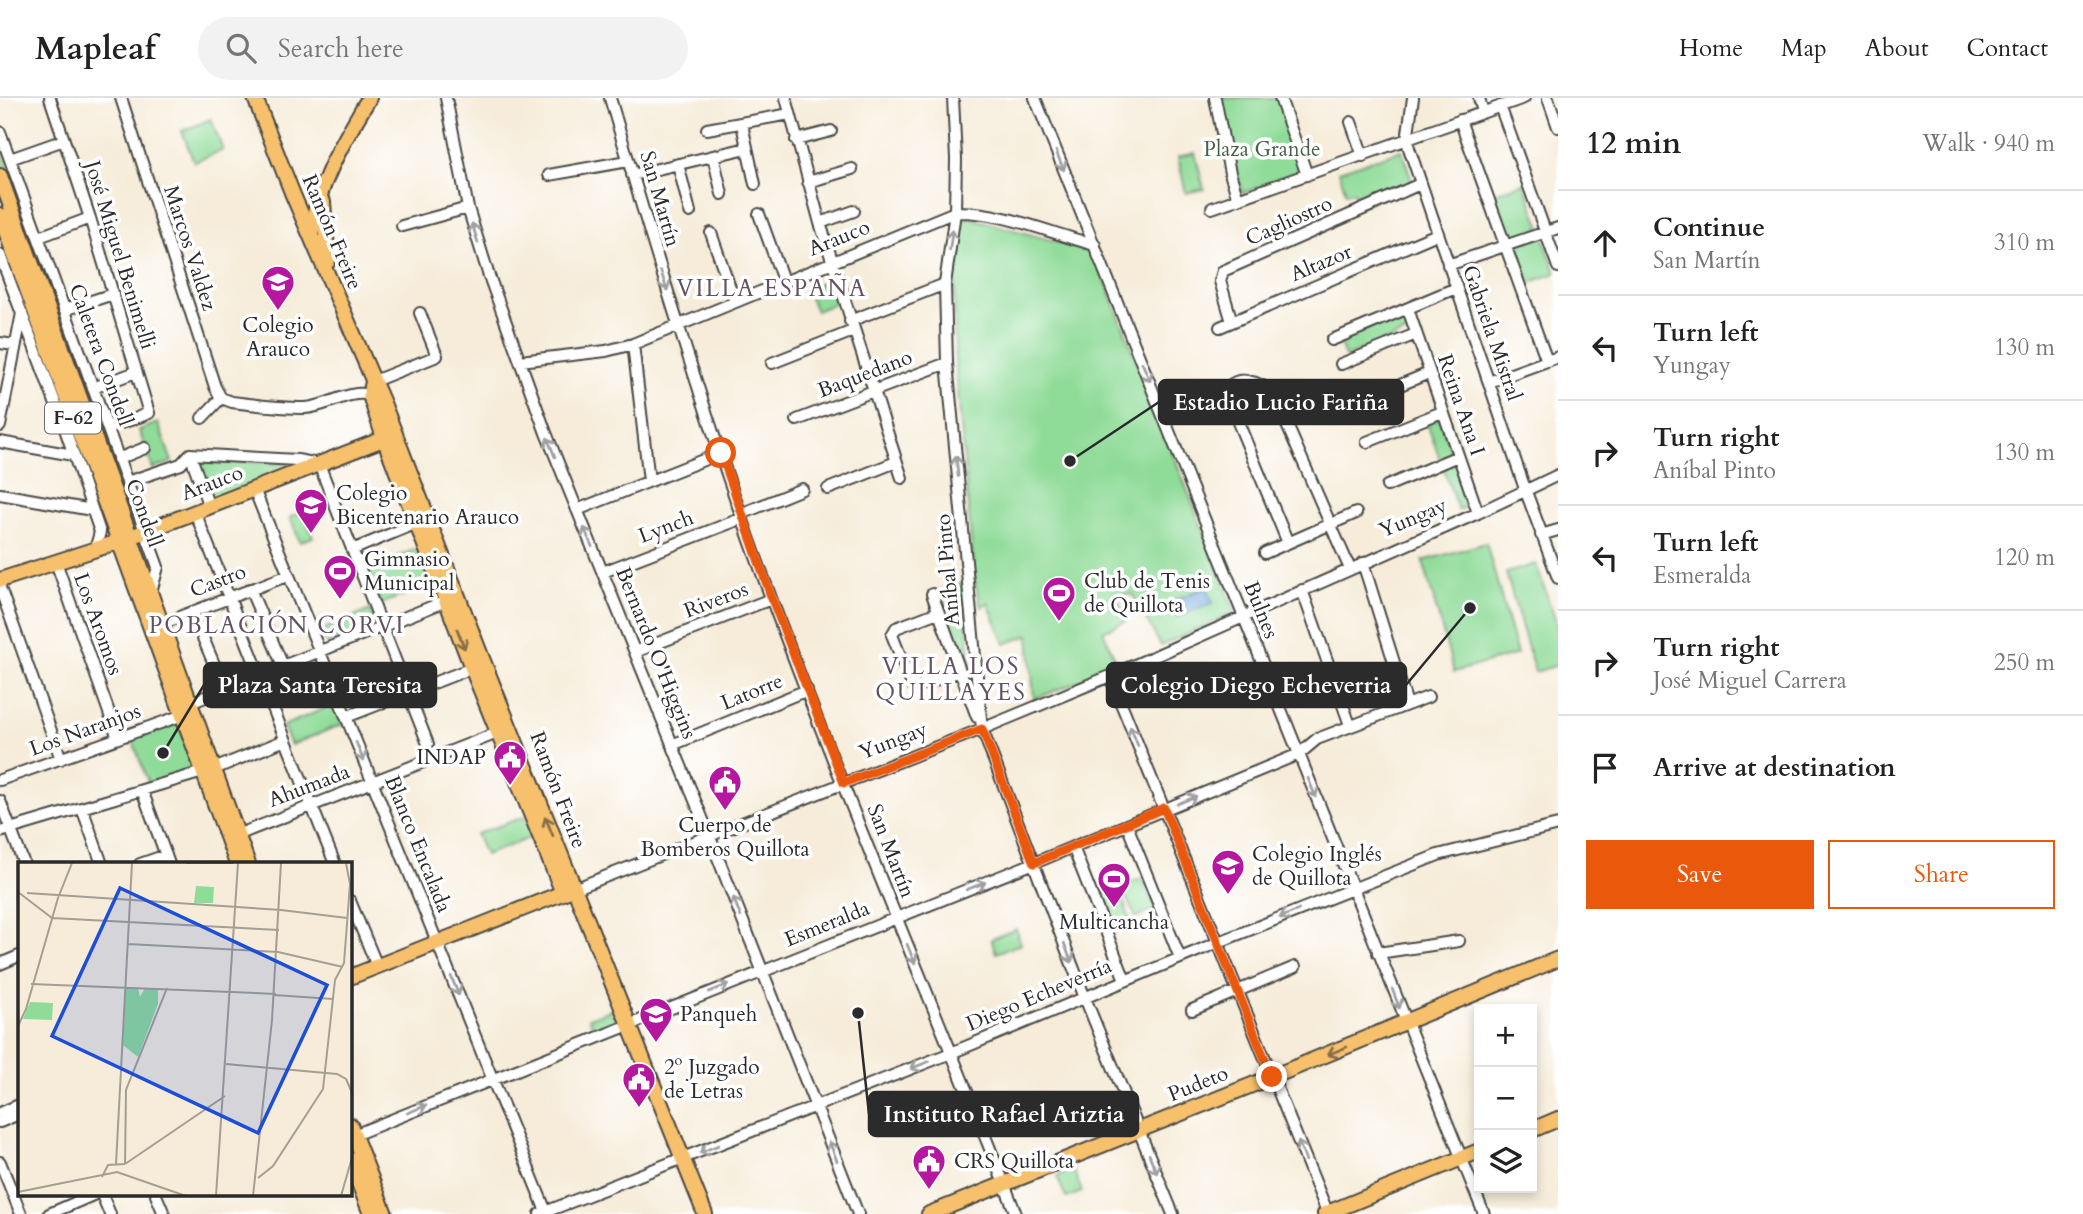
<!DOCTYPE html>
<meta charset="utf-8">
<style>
body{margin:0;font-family:Cardo,serif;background:#f2f2f2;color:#222}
.controls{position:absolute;right:21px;bottom:21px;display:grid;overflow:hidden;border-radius:0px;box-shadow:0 4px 10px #0003}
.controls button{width:63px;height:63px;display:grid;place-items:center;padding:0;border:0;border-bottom:2px solid #e0e0e0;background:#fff;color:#222;font:35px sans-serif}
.stop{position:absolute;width:21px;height:21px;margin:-16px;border:5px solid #ea580c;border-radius:50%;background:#fff}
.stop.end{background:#ea580c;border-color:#fff;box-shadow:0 2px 7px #0008}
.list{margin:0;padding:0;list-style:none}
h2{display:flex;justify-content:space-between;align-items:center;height:91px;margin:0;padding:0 28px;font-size:30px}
h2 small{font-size:23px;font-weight:400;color:#767676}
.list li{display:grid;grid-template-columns:46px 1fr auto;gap:21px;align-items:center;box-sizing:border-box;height:105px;padding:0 28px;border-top:2px solid #e0e0e0}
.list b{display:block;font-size:26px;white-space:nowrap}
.list p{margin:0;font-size:23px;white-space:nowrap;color:#767676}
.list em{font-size:23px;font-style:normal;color:#767676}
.actions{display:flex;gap:14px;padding:21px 28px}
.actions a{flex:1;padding:16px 0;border:2px solid #ea580c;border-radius:0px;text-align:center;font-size:24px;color:#ea580c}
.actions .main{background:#ea580c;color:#fff}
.icon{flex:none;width:38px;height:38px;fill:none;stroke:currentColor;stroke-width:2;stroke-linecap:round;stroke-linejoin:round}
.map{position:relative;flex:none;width:1558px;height:1116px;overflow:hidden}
header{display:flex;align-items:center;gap:42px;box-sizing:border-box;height:98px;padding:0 35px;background:#fff;border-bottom:2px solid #e0e0e0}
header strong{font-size:33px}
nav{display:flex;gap:38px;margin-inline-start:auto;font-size:24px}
.search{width:490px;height:63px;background:#f2f2f2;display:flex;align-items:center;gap:18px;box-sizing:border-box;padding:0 24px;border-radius:38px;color:#767676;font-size:26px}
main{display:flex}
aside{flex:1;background:#fff}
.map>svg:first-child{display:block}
</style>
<header>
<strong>Mapleaf</strong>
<div class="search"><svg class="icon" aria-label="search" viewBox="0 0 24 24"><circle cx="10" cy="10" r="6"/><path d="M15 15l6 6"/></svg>Search here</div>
<nav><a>Home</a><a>Map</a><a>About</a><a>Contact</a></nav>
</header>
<main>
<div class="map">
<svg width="1558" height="1116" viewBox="0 0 1558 1116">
<rect width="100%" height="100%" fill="#fff"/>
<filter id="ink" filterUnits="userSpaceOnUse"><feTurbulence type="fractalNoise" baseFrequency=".0143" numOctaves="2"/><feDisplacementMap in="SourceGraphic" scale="14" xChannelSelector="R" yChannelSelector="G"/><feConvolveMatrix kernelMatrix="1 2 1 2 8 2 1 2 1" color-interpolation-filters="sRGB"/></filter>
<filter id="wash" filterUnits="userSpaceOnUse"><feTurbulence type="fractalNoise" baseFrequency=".00686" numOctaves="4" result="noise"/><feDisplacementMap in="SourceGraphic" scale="28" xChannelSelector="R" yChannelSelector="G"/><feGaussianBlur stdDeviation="1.57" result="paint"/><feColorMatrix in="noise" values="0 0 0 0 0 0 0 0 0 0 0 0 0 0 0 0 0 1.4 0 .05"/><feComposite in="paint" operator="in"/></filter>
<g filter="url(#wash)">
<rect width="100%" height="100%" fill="#f6ecd9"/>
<path fill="#8fdb98" stroke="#5d8362" stroke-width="2" d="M1220 0H1279L1302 74 1243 95 1230 57Z
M211 21 223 52 194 64 182 33Z
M0 47 139 426 130 429 0 67Z
M1402 52 1413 86 1358 109 1354 93 1346 95 1339 73Z
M1195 55 1204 91 1186 95 1178 59Z
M1524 85 1541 130 1511 141 1494 95Z
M967 119 1094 154 1235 514 1161 548 1132 496 1117 498 1126 523 1103 533 1118 568 1034 601 1029 537 1005 546 988 505 981 509 975 484 955 261V180L960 123Z
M1543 138 1556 175 1526 186 1512 148Z
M830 181 838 204 816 213 806 191Z
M1402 215 1409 234 1345 259 1339 242Z
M1439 319 1470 406 1458 412 1427 325Z
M158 325 172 364 153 371 139 332Z
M198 361 302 367 214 401 209 399 197 365Z
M303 414 313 439 300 444 290 419Z
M1486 445 1517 556 1454 574 1423 463Z
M421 449 435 485 381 506 367 471Z
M1536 466 1558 530V567L1535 574 1506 475Z
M963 485 974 599 937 494Z
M370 512 376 526 327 546 322 532Z
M340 604 348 624 291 647 283 628Z
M178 624 195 671 149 687 132 640Z
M524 719 532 739 485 757 476 736Z
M1143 780 1156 812 1136 820 1121 788Z
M1118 790 1131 823 1111 831 1098 798Z
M1016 831 1021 846 996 855 991 841Z
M619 909 624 923 595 935 589 920Z
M1073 1071 1082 1094 1066 1100 1057 1078Z"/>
<path fill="#72a7df" stroke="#4e6985" stroke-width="2" d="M1207 489 1213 505 1177 519 1171 503Z"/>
</g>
<g filter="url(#ink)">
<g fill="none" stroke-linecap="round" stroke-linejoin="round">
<defs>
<path id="minor" d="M50 0 90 120 149 315 139 319
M121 0 215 289 221 300 232 304C256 307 281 310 305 310 327 309 349 291 370 297
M446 0 468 110 488 175 546 335 709 737 858 1116
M610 0C659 168 710 336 771 500 848 707 935 911 1016 1116
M786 0 820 125 902 380
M953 0 956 61 955 114 945 186 947 265 982 631 1085 900 1173 1116
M1035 0 1484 1116
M1215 0 1230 75 1238 101
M1280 0 1307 77
M1413 0 1407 42 1409 50 1525 391 1558 480
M1479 0 1483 14
M1548 0 1558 29
M1500 8 1558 169
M1460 22 1547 263
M1351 24 1363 58
M744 26 743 31 755 86
M707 31 790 16
M0 34 158 469 151 494
M796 42 831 33
M713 58 722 96
M10 61 64 42
M678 66 690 114
M549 77 628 63
M632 77 747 50
M808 84 852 71
M1212 110 1524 0
M759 116 784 185
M820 125 854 113
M402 128 468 110
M711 135 735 204
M39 139 90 120
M0 157 65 331 100 434 95 452
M1448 167 1558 130
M1408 211 1478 415
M64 212 113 196
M850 223 945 186
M1232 224 1220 183 1223 173 1420 86
M1220 229 1437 136
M1332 242 1456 190
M0 245 15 247
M633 246 649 383
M520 263 606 253 633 246 955 114C1002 113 1049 135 1095 147
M772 265 853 233
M1341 266 1416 236
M374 283 437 258 420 215
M1489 284 1558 259
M93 290 136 274
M1352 307 1429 275
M202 320 221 300
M797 322 947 265
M0 328 22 215
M107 329 134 321
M0 344 73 357
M1367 344 1442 314
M190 356 297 362 319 366 428 646
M190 356 209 409
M118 361 145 350
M127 384 181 366 190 356
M1387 388 1458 358
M254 391 547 1116
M828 391 896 364
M0 396 92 412
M577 412 721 355
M195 414 335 766
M741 416 802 391
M1541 437 1558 432
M1288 445 1228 300 1227 293C1235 274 1261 285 1273 295L1350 471
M352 452 417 425
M1265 455 1356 415
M56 464 118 640
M1363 465 1407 606
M603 474 743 420
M0 490 61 661
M250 491 283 568
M1302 492 1350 627
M932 496 977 619
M192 514 225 592
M938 514 896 530 892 537 912 587 918 588 958 574
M161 526 289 477
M635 554 771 501
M1110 578 1328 1116
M190 605 451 501
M346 619 472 570
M672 647 807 592
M214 671 285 642
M0 682 183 617
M142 692 169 766
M0 703 24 766
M82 710 102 766
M1127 727 1180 860
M0 734 203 674
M237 737 505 632
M1073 749 1125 882
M140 766 166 757
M574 791 982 631 1110 578 1478 415 1558 377
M350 803 377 868
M1378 855 1459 843
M0 866 19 858
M1192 912 1295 869
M0 1015 19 1007
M0 1024 19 1016
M354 1037 1034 765 1299 656 1317 641 1428 599
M0 1064 21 1116
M102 1097 110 1116
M156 1097 164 1116
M49 1116 93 1097
M540 1116 951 955 1219 844 1438 757 1558 727"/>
<path id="major" d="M255 0 293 97 383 305 481 558 705 1116
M0 78 248 766
M323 104 328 163
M0 117 237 766
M311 136C317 86 344 42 369 0
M373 284 370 297 384 340 472 570 563 795
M0 482 118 444 391 338
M350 879 570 792
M350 1027 385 1116
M1532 1032 1558 1021
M350 1062 371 1116
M929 1116 1272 979 1558 861
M1325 1116 1479 1053"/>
</defs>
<use href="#minor" stroke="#494845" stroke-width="14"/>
<use href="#major" stroke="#494845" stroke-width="18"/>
<use href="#minor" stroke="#fff" stroke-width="10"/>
<use href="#major" stroke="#f7c06c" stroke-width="14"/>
</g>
<defs><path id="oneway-shaft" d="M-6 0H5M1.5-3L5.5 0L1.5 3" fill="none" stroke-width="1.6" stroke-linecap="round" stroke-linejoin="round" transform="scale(1.75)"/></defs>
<g stroke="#a0a0a0">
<use href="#oneway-shaft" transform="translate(1060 63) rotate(68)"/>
<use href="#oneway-shaft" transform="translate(475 135) rotate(-107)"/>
<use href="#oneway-shaft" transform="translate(951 142) rotate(-82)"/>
<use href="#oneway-shaft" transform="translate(664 183) rotate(71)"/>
<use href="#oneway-shaft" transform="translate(1146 274) rotate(67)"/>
<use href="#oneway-shaft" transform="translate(551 349) rotate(-112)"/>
<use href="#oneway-shaft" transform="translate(957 368) rotate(-96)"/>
<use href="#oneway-shaft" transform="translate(588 439) rotate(-113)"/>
<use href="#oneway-shaft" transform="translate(1134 638) rotate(-112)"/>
<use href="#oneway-shaft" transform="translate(360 654) rotate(68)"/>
<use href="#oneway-shaft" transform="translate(1312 690) rotate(68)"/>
<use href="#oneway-shaft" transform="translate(1187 702) rotate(-22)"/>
<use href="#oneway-shaft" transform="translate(976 788) rotate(-21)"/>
<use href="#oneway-shaft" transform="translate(737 809) rotate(-111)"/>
<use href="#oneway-shaft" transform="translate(1289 816) rotate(158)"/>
<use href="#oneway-shaft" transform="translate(1068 855) rotate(69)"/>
<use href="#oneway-shaft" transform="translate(911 856) rotate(68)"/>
<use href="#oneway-shaft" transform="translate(455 888) rotate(68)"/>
<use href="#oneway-shaft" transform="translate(719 890) rotate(-22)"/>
<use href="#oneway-shaft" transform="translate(1396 901) rotate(69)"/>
<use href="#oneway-shaft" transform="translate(920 967) rotate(159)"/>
<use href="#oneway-shaft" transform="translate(417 1011) rotate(-22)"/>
<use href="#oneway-shaft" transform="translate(709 1051) rotate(158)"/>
<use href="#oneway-shaft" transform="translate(833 1053) rotate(-112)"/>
<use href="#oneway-shaft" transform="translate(1302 1053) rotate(-112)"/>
<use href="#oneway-shaft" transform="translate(1153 1066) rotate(68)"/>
</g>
<g stroke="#876e48">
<use href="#oneway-shaft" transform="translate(461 541) rotate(69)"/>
<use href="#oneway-shaft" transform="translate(549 728) rotate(-112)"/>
<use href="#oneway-shaft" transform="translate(1337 953) rotate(158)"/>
</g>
</g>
<g fill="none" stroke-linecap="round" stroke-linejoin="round" filter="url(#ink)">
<path stroke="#ea580c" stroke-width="9" d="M721 355 772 501 844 685 982 631 1034 765 1164 710 1272 979"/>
</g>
<defs>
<symbol id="school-pin" viewBox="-11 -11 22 30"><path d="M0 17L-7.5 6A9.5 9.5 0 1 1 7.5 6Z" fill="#b5179e" stroke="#fff"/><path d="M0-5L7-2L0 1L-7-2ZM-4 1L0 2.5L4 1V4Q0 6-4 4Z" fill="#fff"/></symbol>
<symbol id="stadium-pin" viewBox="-11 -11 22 30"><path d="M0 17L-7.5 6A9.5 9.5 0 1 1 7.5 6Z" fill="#b5179e" stroke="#fff"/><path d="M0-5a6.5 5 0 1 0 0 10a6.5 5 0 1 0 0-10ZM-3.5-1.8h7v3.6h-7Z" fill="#fff"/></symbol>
<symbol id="civic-pin" viewBox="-11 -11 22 30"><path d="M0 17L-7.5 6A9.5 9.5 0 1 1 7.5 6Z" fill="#b5179e" stroke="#fff"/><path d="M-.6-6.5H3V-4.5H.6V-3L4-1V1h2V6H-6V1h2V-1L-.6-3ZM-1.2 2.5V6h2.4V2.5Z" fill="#fff"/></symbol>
</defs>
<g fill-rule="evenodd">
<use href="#school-pin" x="259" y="165" width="38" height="52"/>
<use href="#school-pin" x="292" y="388" width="38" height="52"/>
<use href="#stadium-pin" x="321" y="454" width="38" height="52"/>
<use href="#stadium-pin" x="1040" y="476" width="38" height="52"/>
<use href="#civic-pin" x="491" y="640" width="38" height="52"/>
<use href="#civic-pin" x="706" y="665" width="38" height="52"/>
<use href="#school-pin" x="1209" y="749" width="38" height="52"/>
<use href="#stadium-pin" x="1095" y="762" width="38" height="52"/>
<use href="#school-pin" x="637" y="897" width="38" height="52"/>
<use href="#civic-pin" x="620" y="962" width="38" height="52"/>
<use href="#civic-pin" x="910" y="1044" width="38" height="52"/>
</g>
<g text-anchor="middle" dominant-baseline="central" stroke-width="7" stroke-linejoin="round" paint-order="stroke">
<rect fill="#fff" stroke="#6b6b6b" stroke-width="2" x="45" y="304.5" width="56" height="31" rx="5"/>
<g font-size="19" font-weight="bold" fill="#2b2b2b">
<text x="73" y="320">F-62</text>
</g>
<g font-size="21" fill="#49604c" stroke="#fff">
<text x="1262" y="51">Plaza Grande</text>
</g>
<g font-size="21" fill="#2b2b2b" stroke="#fff">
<text transform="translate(660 101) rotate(74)">San Martín</text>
<text transform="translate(1289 123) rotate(-24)">Cagliostro</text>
<text transform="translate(332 134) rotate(67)">Ramón Freire</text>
<text transform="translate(839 140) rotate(-22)">Arauco</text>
<text transform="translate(190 150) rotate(72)">Marcos Valdez</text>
<text transform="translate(120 157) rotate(73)">José Miguel Benimelli</text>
<text transform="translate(1321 165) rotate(-23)">Altazor</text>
<text transform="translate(1492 235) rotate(71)">Gabriela Mistral</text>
<text transform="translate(101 257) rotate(70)">Caletera Condell</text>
<text transform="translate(865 276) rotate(-21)">Baquedano</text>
<text transform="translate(1461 307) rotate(71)">Reina Ana I</text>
<text transform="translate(212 385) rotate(-21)">Arauco</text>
<text transform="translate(144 415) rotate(70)">Condell</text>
<text transform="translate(1413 420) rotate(-23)">Yungay</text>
<text transform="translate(666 429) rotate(-21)">Lynch</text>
<text transform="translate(948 472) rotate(-95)">Aníbal Pinto</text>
<text transform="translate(218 483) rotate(-21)">Castro</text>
<text transform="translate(716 502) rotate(-21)">Riveros</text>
<text transform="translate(1261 512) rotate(68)">Bulnes</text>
<text transform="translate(98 526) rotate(70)">Los Aromos</text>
<text transform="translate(656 555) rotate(68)">Bernardo O'Higgins</text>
<text transform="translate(752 594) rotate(-22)">Latorre</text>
<text transform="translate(85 632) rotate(-20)">Los Naranjos</text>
<text transform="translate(893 643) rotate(-21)">Yungay</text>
<text transform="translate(309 688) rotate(-21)">Ahumada</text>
<text transform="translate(558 692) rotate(69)">Ramón Freire</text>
<text transform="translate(418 746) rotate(68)">Blanco Encalada</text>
<text transform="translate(891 753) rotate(69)">San Martín</text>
<text transform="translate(827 826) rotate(-22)">Esmeralda</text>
<text transform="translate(1039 897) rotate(-23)">Diego Echeverría</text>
<text transform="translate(1198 986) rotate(-22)">Pudeto</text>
</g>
<g font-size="21" fill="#2b2b2b" stroke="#fff" text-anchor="start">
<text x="278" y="227" text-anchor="middle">Colegio<tspan x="278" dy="24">Arauco</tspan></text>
<text x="336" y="395">Colegio<tspan x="336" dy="24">Bicentenario Arauco</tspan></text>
<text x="364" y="461">Gimnasio<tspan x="364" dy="24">Municipal</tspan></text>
<text x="1084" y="483">Club de Tenis<tspan x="1084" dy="24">de Quillota</tspan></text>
<text x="486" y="659" text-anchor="end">INDAP</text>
<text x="725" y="727" text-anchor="middle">Cuerpo de<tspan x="725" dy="24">Bomberos Quillota</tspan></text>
<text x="1252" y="756">Colegio Inglés<tspan x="1252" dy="24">de Quillota</tspan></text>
<text x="1114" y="824" text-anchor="middle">Multicancha</text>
<text x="680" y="916">Panqueh</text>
<text x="664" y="969">2º Juzgado<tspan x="664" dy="24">de Letras</tspan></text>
<text x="954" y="1063">CRS Quillota</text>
</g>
<g font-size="23" letter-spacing="2" fill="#655260" stroke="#fff">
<text x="772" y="190">VILLA ESPAÑA</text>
<text x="277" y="527">POBLACIÓN CORVI</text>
<text x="951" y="568">VILLA LOS<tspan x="951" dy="26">QUILLAYES</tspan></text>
</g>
</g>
<g transform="translate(18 764)">
<rect width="334" height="334" fill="#f6ecd9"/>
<path d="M178 24 196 25 195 41H176ZM108 126H120L122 135 127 126 140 127V142L120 195 105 183ZM12 140 35 141 34 158 5 157Z" fill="#8fdb98"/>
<path fill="none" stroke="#a59f93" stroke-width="2" d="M168 1H215M0 30 34 56 261 68M9 31 263 48M40 36 54 1M263 48 329 56M110 82 260 90 325 105M13 122 213 130M213 130 258 132M256 133 315 137M8 147 40 36M0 164 9 145M208 202 319 212 328 217 335 233M98 302 114 1M107 302 108 228 149 126M107 302 207 234M84 315 90 303 107 302M240 316 255 304 305 227 317 118 326 101 332 22 328 1M0 330 99 310 168 334M198 334 220 1M235 334 254 158 263 1M323 334 335 292"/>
<path fill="#1d4ed8" fill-opacity="0.15" stroke="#1d4ed8" stroke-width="3.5" d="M102 26 309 123 240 271 34 174Z"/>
<rect width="334" height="334" fill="none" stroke="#2b2b2b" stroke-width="3.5"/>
</g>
<path fill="none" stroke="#2b2b2b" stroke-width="2.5" d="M1070 363L1159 304M1470 510L1406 587M163 655L204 587M858 915L869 1016"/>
<g fill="#2b2b2b" stroke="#fff" stroke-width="2.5">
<circle cx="1070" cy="363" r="7"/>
<circle cx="1470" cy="510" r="7"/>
<circle cx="163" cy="655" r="7"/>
<circle cx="858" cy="915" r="7"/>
</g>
<g fill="#2b2b2b" stroke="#2b2b2b" stroke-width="2.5">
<rect x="1159" y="282" width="244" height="44" rx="7"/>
<rect x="1107" y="565" width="299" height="44" rx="7"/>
<rect x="204" y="565" width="232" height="44" rx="7"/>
<rect x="869" y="994" width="269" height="44" rx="7"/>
</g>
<g font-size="23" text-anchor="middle" font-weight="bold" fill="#fff">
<text x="1281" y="312">Estadio Lucio Fariña</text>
<text x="1256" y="595">Colegio Diego Echeverria</text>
<text x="320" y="595">Plaza Santa Teresita</text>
<text x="1004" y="1024">Instituto Rafael Ariztia</text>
</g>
</svg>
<div class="controls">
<button>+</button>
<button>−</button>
<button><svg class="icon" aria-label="layers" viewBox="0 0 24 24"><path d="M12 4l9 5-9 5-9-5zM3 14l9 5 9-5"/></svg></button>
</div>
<div class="stop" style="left:721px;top:355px"></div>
<div class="stop end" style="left:1272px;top:979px"></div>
</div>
<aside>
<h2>12 min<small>Walk · 940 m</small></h2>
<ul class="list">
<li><svg class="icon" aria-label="ahead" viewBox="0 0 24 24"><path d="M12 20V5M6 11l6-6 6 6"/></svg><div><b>Continue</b><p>San Martín</p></div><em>310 m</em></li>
<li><svg class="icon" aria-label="left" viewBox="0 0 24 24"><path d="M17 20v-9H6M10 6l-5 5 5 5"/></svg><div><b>Turn left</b><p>Yungay</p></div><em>130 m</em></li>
<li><svg class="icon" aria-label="right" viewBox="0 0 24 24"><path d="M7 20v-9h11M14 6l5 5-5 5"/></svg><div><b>Turn right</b><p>Aníbal Pinto</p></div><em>130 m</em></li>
<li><svg class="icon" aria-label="left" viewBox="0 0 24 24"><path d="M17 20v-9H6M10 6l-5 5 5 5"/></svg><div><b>Turn left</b><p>Esmeralda</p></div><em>120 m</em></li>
<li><svg class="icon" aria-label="right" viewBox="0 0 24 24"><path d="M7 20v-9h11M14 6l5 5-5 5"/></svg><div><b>Turn right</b><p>José Miguel Carrera</p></div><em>250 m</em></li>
<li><svg class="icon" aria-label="arrive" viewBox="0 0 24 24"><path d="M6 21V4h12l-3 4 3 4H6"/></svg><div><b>Arrive at destination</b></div></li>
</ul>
<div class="actions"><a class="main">Save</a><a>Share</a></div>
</aside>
</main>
